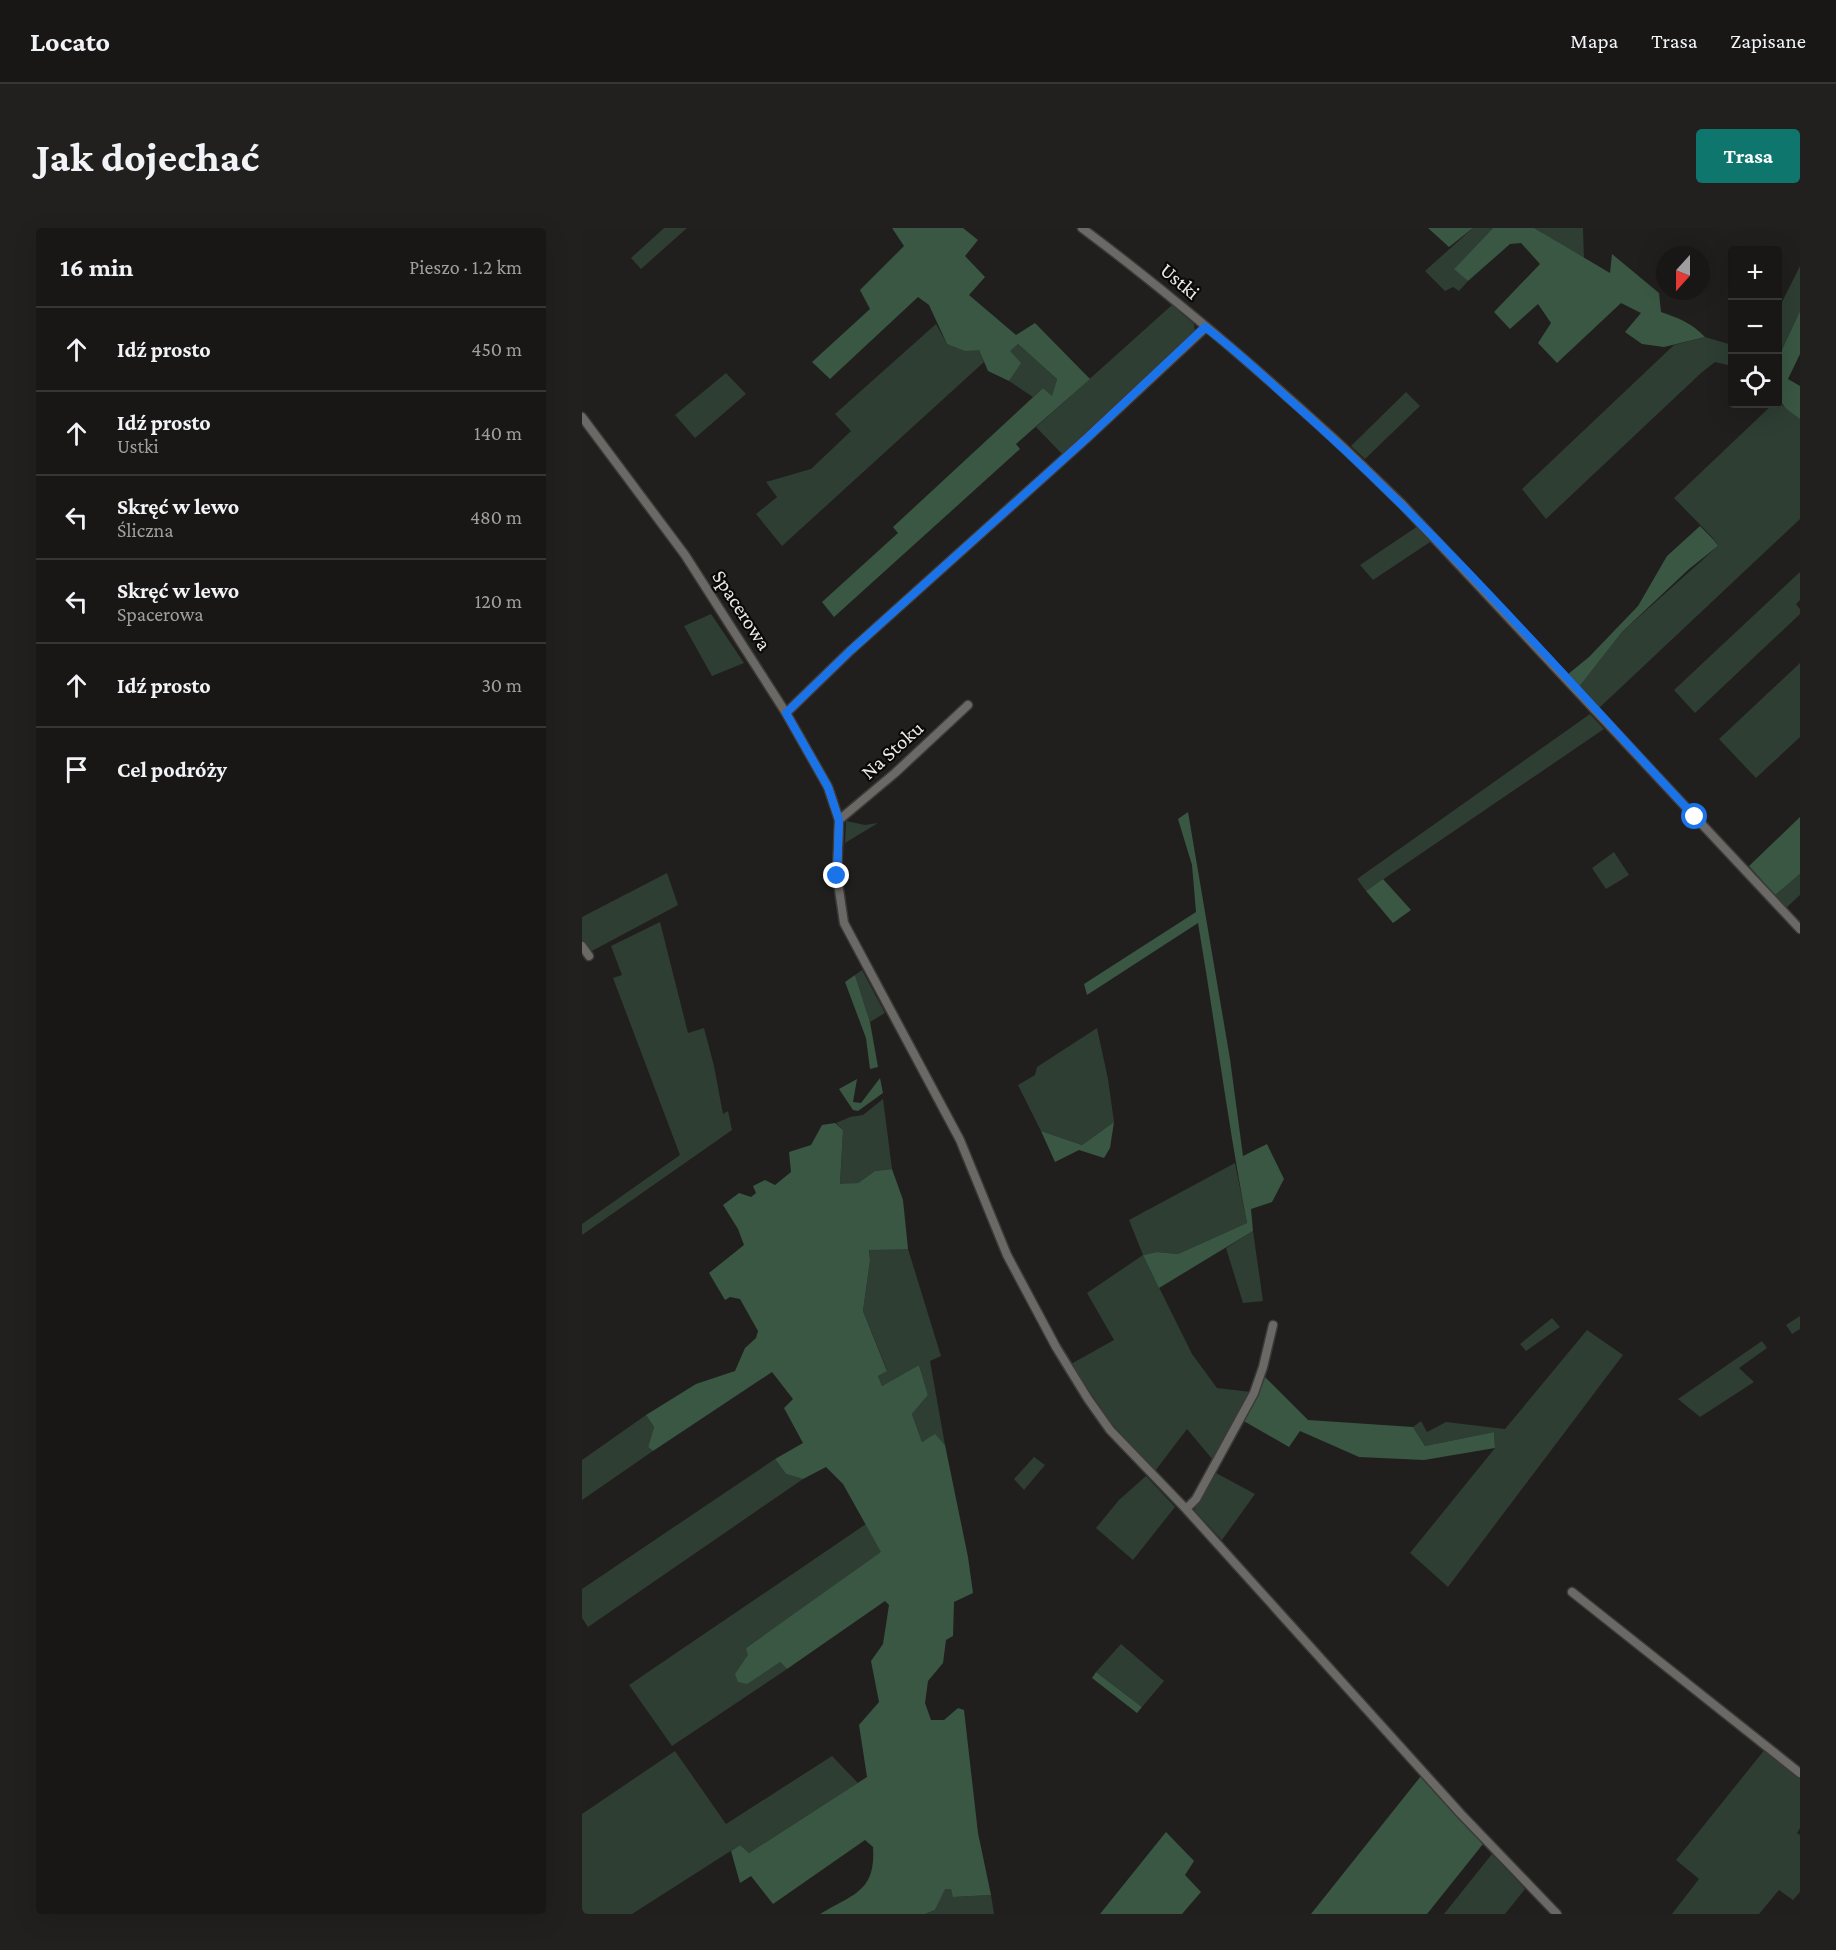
<!DOCTYPE html>
<html lang="pl">
<meta charset="utf-8">
<style>
body{margin:0;font-family:"Crimson Pro",serif;background:#21201f;color:#f1f3f6}
.controls{position:absolute;right:18px;top:18px;display:grid;overflow:hidden;border-radius:6px;box-shadow:0 6px 24px #0002}
.controls button{width:54px;height:54px;display:grid;place-items:center;padding:0;border:0;border-bottom:2px solid #363635;background:#181716;color:#f1f3f6;font:30px sans-serif}
.compass{position:absolute;left:1074px;top:18px;width:54px;height:54px;border-radius:50%;background:#181716;box-shadow:0 6px 24px #0002;rotate:201deg}
.stop{position:absolute;width:18px;height:18px;margin:-14px;border:4px solid #1a73e8;border-radius:50%;background:#fff}
.stop.end{background:#1a73e8;border-color:#fff;box-shadow:0 2px 6px #0008}
.list{margin:0;padding:0;list-style:none}
h2{display:flex;justify-content:space-between;align-items:center;height:78px;margin:0;padding:0 24px;font-size:26px}
h2 small{font-size:20px;font-weight:400;color:#9f9fa1}
.list li{display:grid;grid-template-columns:39px 1fr auto;gap:18px;align-items:center;box-sizing:border-box;height:84px;padding:0 24px;border-top:2px solid #363635}
.list b{display:block;font-size:22px;white-space:nowrap}
.list p{margin:0;font-size:20px;white-space:nowrap;color:#9f9fa1}
.list em{font-size:20px;font-style:normal;color:#9f9fa1}
.icon{flex:none;width:33px;height:33px;fill:none;stroke:currentColor;stroke-width:2;stroke-linecap:round;stroke-linejoin:round}
.map{position:relative;flex:none;width:1218px;height:1686px;overflow:hidden;border-radius:6px}
header{display:flex;align-items:center;gap:36px;box-sizing:border-box;height:84px;padding:0 30px;background:#181716;border-bottom:2px solid #363635}
header strong{font-size:28px}
nav{display:flex;gap:33px;margin-inline-start:auto;font-size:21px}
.intro{display:flex;align-items:center;justify-content:space-between;box-sizing:border-box;height:144px;padding:0 36px}
h1{margin:0;font-size:42px}
.button{padding:15px 27px;border-radius:6px;background:#0f766e;color:#fff;font-size:21px;font-weight:700}
main{display:flex;gap:36px;padding:0 36px}
aside{flex:1;background:#181716;border-radius:6px;box-shadow:0 6px 24px #0002}
.map>svg:first-child{display:block}
</style>
<header>
<strong>Locato</strong>
<nav><a>Mapa</a><a>Trasa</a><a>Zapisane</a></nav>
</header>
<div class="intro"><h1>Jak dojechać</h1><a class="button">Trasa</a></div>
<main>
<aside>
<h2>16 min<small>Pieszo · 1.2 km</small></h2>
<ul class="list">
<li><svg class="icon" aria-label="ahead" viewBox="0 0 24 24"><path d="M12 20V5M6 11l6-6 6 6"/></svg><div><b>Idź prosto</b></div><em>450 m</em></li>
<li><svg class="icon" aria-label="ahead" viewBox="0 0 24 24"><path d="M12 20V5M6 11l6-6 6 6"/></svg><div><b>Idź prosto</b><p>Ustki</p></div><em>140 m</em></li>
<li><svg class="icon" aria-label="left" viewBox="0 0 24 24"><path d="M17 20v-9H6M10 6l-5 5 5 5"/></svg><div><b>Skręć w lewo</b><p>Śliczna</p></div><em>480 m</em></li>
<li><svg class="icon" aria-label="left" viewBox="0 0 24 24"><path d="M17 20v-9H6M10 6l-5 5 5 5"/></svg><div><b>Skręć w lewo</b><p>Spacerowa</p></div><em>120 m</em></li>
<li><svg class="icon" aria-label="ahead" viewBox="0 0 24 24"><path d="M12 20V5M6 11l6-6 6 6"/></svg><div><b>Idź prosto</b></div><em>30 m</em></li>
<li><svg class="icon" aria-label="arrive" viewBox="0 0 24 24"><path d="M6 21V4h12l-3 4 3 4H6"/></svg><div><b>Cel podróży</b></div></li>
</ul>
</aside>
<div class="map">
<svg width="1218" height="1686" viewBox="0 0 1218 1686">
<rect width="100%" height="100%" fill="#201f1d"/>
<path fill="#2e3e33" d="M82 0H105L59 41 49 30Z
M891 0H911L873 40 886 53 877 63 871 59 863 63 843 43Z
M952 0H1001L1002 31Z
M1218 38V83L1196 130V82Z
M590 77 612 96 613 106 481 227 454 199Z
M354 96 365 116 383 122H397L402 134 200 318 174 286 195 269 184 254 229 241 269 203 253 186Z
M1123 109 1150 117V138L1133 134 1119 145 964 291 940 261 1092 117Z
M436 116 475 151 470 169 461 160 451 169 427 153 438 135 427 123Z
M144 145 164 166 113 210 93 187Z
M824 164 838 178 783 231 769 218Z
M1197 169 1200 177 1218 191V291L1016 481 997 459 1040 404 1136 318 1132 311 1092 270 1191 176H1196Z
M836 298 851 312 791 352 778 337Z
M1218 344V372L1214 376 1218 381V386L1113 485 1092 462Z
M129 386 162 435 130 448 102 398Z
M1218 435V509L1174 550 1137 511Z
M1008 486 1022 501 784 663 775 651Z
M264 593 283 597 296 595 263 615Z
M1032 624 1047 647 1024 661 1010 640Z
M85 645 96 677 8 724 0 712V689Z
M1218 646V667L1204 680 1193 667Z
M78 694 106 805 122 800 132 838 141 886 146 883 150 902 0 1007V996L98 927 31 750 40 747 29 718Z
M280 742 303 785 288 794 273 747Z
M515 800 526 851 532 894 500 917 459 903 436 857 453 847 455 839Z
M301 871 310 941 293 943 276 955 258 957 261 902 254 895 268 889 281 887Z
M653 935 665 995 596 1026 575 1024 561 1027 610 1126 635 1160 669 1164 631 1232 605 1201 573 1243 529 1195 489 1136 532 1112 505 1065 561 1027 547 992Z
M671 1003 681 1073 661 1075 644 1020Z
M287 1021H326L359 1128 348 1133 363 1217 353 1207 340 1214 330 1186 346 1167 337 1137 300 1158 296 1148 305 1142 281 1083 288 1032Z
M1218 1088V1101L1210 1106 1204 1097Z
M970 1090 978 1099 944 1123 938 1116Z
M1005 1102 1041 1127 866 1359 828 1325 913 1220 912 1204 843 1218 831 1199 839 1193 845 1204 864 1194 923 1201Z
M1180 1113 1185 1120 1157 1140 1172 1154 1118 1189 1096 1171Z
M64 1187 72 1199 66 1219 71 1223 0 1272V1232Z
M452 1229 463 1237 442 1262 432 1251Z
M193 1231 204 1246 221 1251 6 1399 0 1390V1361Z
M634 1245 673 1266 640 1312 612 1282Z
M564 1248 593 1279 551 1332 514 1300 537 1272Z
M284 1296 300 1324 164 1420 198 1434 205 1441 90 1518 47 1457Z
M539 1416 582 1453 560 1479 514 1444Z
M1184 1520 1218 1546V1600L1215 1605 1218 1607V1664L1211 1672 1197 1662 1177 1686H1090L1117 1651 1094 1632Z
M93 1523 144 1596 250 1528 276 1555 167 1625 158 1617 50 1686H0V1586Z
M910 1626 943 1661 923 1686H862Z
M362 1661H369L372 1669 409 1667 412 1686H343L353 1682Z"/>
<path fill="#395743" d="M310 0H381L396 12 383 28 403 49 387 67 434 107 453 95 508 151 434 216 438 221 252 389 240 374 316 305 311 299 461 160 470 168 475 151 436 116 428 123 439 135 427 153 406 143 397 122 383 123 365 116 347 77 336 69 248 151 230 134 288 81 278 62 322 18Z
M846 0H891L867 19Z
M911 0H952L1028 45 1030 26 1077 65 1079 84C1096 90 1110 95 1123 109L1082 119 1060 116 1043 104 1059 85 1039 75 975 135 956 115 969 95 956 76 928 101 912 84 958 36 939 15 928 16 886 53 872 41Z
M1218 83V126L1206 151 1218 158V191C1204 180 1195 178 1200 158L1196 154V130Z
M1118 298 1132 312 1136 318 1107 341 1040 404 997 459 985 447 1007 429 1056 378 1085 328Z
M606 584 648 831 661 928 685 916 702 951 690 974 669 981 671 1003 577 1060 561 1027 575 1024 596 1026 665 995C646 896 633 795 616 695L505 767 502 756 614 684 610 637 596 591Z
M1218 589V646L1193 667 1167 638Z
M801 651 829 682 811 695 784 663Z
M273 747 288 794 296 839 288 841 284 810 263 754Z
M298 850 301 865 276 883 271 882 257 861 275 851 271 874 279 875Z
M532 894 528 920 522 930 497 922 473 934 459 903 500 917Z
M253 895 261 902 258 956 276 955 293 943 310 941 321 972 326 1021 287 1022 288 1032 281 1083 305 1143 296 1148 300 1158 337 1137 346 1167 330 1186 340 1214 353 1206 363 1217 386 1329 391 1365 372 1374 371 1408 364 1412 361 1435 346 1453 343 1475 349 1492H362L376 1480 382 1482 396 1605 409 1667 371 1669 369 1661H363L353 1682 343 1686H238C271 1666 294 1664 291 1619L283 1612 191 1676 169 1648 158 1655 149 1623 158 1617 167 1625 285 1549 277 1497 297 1474 289 1433 301 1416 307 1377 303 1373 205 1441 198 1434 165 1456 156 1454 153 1446 166 1427 164 1420 299 1324 261 1256 244 1239 221 1251 204 1246 193 1231 221 1215 202 1180 211 1171 190 1144 71 1223 66 1219 72 1199 64 1187 114 1156 153 1143 163 1120 174 1110 176 1103 158 1071 148 1069 143 1072 127 1045 162 1017 156 1001 141 977 157 965 169 969 174 965 171 958 183 952 193 957 209 944 207 924 229 917 240 897Z
M683 1149 726 1192 831 1199 843 1218 912 1204 913 1220 842 1232 777 1229 718 1203 707 1219 660 1192Z
M514 1444 560 1479 555 1485 510 1450Z
M839 1548 901 1616 845 1686H729Z
M584 1604 612 1633 603 1647 619 1664 600 1686H518Z"/>
<g fill="none" stroke-linecap="round" stroke-linejoin="round">
<defs>
<path id="minor" d="M500 0C587 65 670 136 750 209 774 231 797 254 820 276L1218 701
M0 189 103 327 204 485 246 559 257 592 255 648 262 695 378 912 425 1027 474 1119 506 1171 528 1202 604 1281 879 1586 975 1686
M204 485 268 423 505 210 623 100
M257 592 313 545 386 477
M0 718 7 728
M604 1281 614 1271 672 1165 681 1139 691 1097
M990 1364 1218 1545"/>
</defs>
<use href="#minor" stroke="#3b3a38" stroke-width="11"/>
<use href="#minor" stroke="#6a6966" stroke-width="8"/>
</g>
<g fill="none" stroke-linecap="round" stroke-linejoin="round">
<path stroke="#1a73e8" stroke-width="8" d="M255 648 257 592 246 559 204 485 268 423 505 210 623 99C654 122 681 148 709 173 854 301 982 448 1113 589"/>
</g>
<g text-anchor="middle" dominant-baseline="central" stroke-width="4.5" stroke-linejoin="round" paint-order="stroke">
<g font-size="21" fill="#eae9e7" stroke="#0a0908">
<text transform="translate(598 53) rotate(40)">Ustki</text>
<text transform="translate(160 382) rotate(57)">Spacerowa</text>
<text transform="translate(310 522) rotate(-42)">Na Stoku</text>
</g>
</g>
</svg>
<div class="controls">
<button>+</button>
<button>−</button>
<button><svg class="icon" aria-label="locate" viewBox="0 0 24 24"><circle cx="12" cy="12" r="6"/><path d="M12 2v4M12 18v4M2 12h4M18 12h4"/></svg></button>
</div>
<svg class="compass" viewBox="-18 -18 36 36"><path d="M0-13l5 13h-10z" fill="#e53935"/><path d="M0 13l5-13h-10z" fill="#9f9fa1"/></svg>
<div class="stop" style="left:1113px;top:589px"></div>
<div class="stop end" style="left:255px;top:648px"></div>
</div>
</main>
